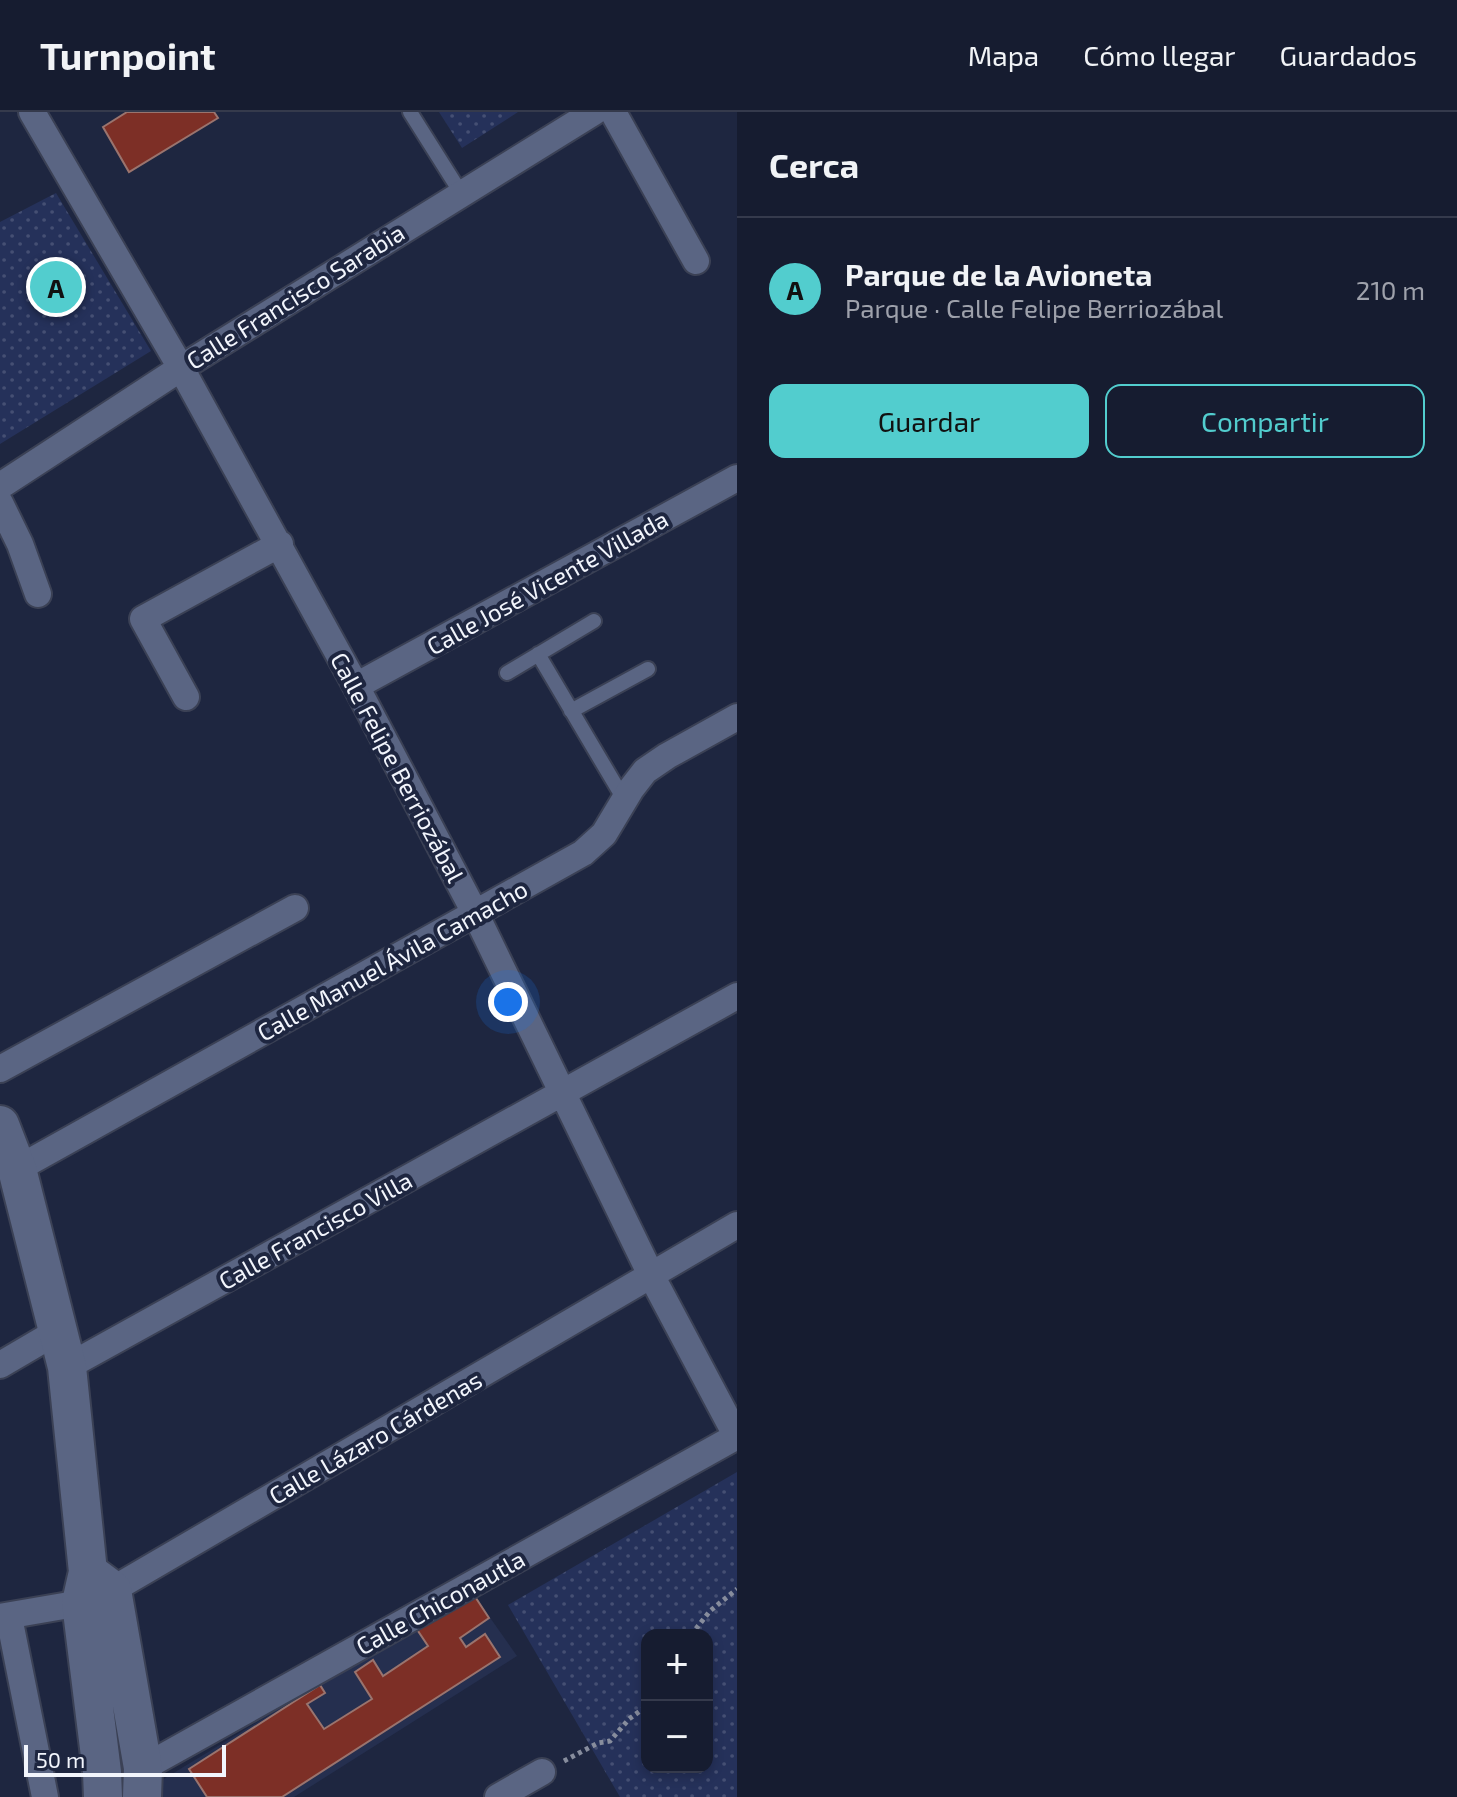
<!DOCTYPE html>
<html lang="es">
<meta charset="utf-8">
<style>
body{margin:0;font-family:"Exo 2",sans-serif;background:#1f2538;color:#f1f3f6}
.controls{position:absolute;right:24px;bottom:24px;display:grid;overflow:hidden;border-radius:16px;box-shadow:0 4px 12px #0003}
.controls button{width:72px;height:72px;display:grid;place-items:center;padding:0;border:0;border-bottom:2px solid #353a4c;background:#161c30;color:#f1f3f6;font:40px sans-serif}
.scale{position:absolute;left:24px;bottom:20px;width:202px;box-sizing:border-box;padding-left:8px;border:4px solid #f2f5fc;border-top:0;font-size:22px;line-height:28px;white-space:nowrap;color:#f2f5fc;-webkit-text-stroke:6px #1e2640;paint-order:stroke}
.you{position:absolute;left:508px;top:890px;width:28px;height:28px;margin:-20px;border:6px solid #fff;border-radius:50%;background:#1a73e8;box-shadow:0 0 0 12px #1a73e833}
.badge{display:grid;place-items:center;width:52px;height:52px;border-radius:50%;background:#52cdce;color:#111;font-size:26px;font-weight:700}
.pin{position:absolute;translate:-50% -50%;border:4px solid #fff;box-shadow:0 2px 8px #0006}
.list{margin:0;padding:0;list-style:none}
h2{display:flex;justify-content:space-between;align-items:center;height:104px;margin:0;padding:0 32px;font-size:34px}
h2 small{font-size:26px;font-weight:400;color:#9ea1ab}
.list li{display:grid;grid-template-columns:52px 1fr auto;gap:24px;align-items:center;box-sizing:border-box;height:144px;padding:0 32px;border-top:2px solid #353a4c}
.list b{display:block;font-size:30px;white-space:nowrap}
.list p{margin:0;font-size:26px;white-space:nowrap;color:#9ea1ab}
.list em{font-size:26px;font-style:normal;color:#9ea1ab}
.actions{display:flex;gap:16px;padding:24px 32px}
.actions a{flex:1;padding:18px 0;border:2px solid #52cdce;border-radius:16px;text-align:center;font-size:28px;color:#52cdce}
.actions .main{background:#52cdce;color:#111}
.map{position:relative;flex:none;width:737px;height:1685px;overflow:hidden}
header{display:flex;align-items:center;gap:48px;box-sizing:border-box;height:112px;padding:0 40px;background:#161c30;border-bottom:2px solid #353a4c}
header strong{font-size:38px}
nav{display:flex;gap:44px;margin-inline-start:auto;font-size:28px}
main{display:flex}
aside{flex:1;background:#161c30}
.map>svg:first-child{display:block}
</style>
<header>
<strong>Turnpoint</strong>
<nav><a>Mapa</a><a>Cómo llegar</a><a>Guardados</a></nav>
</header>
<main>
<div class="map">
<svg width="737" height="1685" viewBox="0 0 737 1685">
<defs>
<pattern id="grass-dots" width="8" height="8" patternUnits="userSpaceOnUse" patternTransform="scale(2)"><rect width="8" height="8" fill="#25315a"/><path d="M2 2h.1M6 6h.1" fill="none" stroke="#454f73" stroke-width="1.8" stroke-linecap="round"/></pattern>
</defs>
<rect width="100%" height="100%" fill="#1e2640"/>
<path fill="#252f4f" d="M472 1480 517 1544 294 1685H163L162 1668Z"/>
<path fill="url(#grass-dots)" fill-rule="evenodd" d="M439 0H518L462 36Z
M56 81 151 239 0 332V110Z
M737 1360V1685H620L508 1493ZM647 1523H707V1655H647Z"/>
<path fill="#7d2f26" stroke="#9a746e" stroke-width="2" d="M127 0H214L218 6 129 60 103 15Z
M472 1480 489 1506 460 1526 466 1535 485 1522 500 1545 282 1685H207L189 1657 320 1573 325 1581 307 1592 324 1617 372 1587 355 1560 373 1548 383 1564 428 1534 416 1516Z"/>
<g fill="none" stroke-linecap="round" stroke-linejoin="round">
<defs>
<path id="service" d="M410 0 461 81
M538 542 625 689
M507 561 594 509
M571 599 648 557"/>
<path id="minor" d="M32 0 181 256 356 574 475 801 651 1163 737 1325
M613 0 696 149
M0 374 181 256 594 0
M0 391 20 432 38 482
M356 574 737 366
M186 585 143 507 280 432
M0 957 295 796
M17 1057 583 741 604 722 631 677 645 659 667 644 737 605
M0 1253 58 1219
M67 1255 737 884
M0 1505 81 1491 112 1478 737 1113
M9 1505 45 1685
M143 1656 737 1324
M498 1685 542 1660"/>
<path id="secondary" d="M0 1013 17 1057 67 1255 88 1460 81 1491 102 1660 103 1685
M88 1460 112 1478 143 1656 142 1685"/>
</defs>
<use href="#service" stroke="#3b4155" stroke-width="18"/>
<use href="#minor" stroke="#3b4155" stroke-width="30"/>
<use href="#secondary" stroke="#3b4155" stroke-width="42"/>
<path stroke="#878d9d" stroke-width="5" stroke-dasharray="4 4" stroke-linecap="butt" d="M691 1523 710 1499 737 1477
M564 1649 598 1631 610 1629 629 1607 647 1594"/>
<use href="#service" stroke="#5a6583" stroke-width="14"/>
<use href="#minor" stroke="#5a6583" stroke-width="26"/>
<use href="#secondary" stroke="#5a6583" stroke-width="38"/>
</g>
<g text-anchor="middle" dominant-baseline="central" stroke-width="8" stroke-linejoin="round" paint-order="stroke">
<g font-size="24" fill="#f2f5fc" stroke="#1e2640">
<text transform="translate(295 184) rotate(-32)">Calle Francisco Sarabia</text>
<text transform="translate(547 470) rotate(-29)">Calle José Vicente Villada</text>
<text transform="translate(398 655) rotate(62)">Calle Felipe Berriozábal</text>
<text transform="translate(392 848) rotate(-29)">Calle Manuel Ávila Camacho</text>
<text transform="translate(315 1118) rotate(-29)">Calle Francisco Villa</text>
<text transform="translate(375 1325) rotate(-30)">Calle Lázaro Cárdenas</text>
<text transform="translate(440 1490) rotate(-29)">Calle Chiconautla</text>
</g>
</g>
</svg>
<div class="controls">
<button>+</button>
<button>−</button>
</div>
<div class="scale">50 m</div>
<div class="you"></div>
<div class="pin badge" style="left:56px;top:175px">A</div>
</div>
<aside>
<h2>Cerca<small></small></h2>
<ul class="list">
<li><span class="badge">A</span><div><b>Parque de la Avioneta</b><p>Parque · Calle Felipe Berriozábal</p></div><em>210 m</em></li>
</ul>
<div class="actions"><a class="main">Guardar</a><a>Compartir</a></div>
</aside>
</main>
